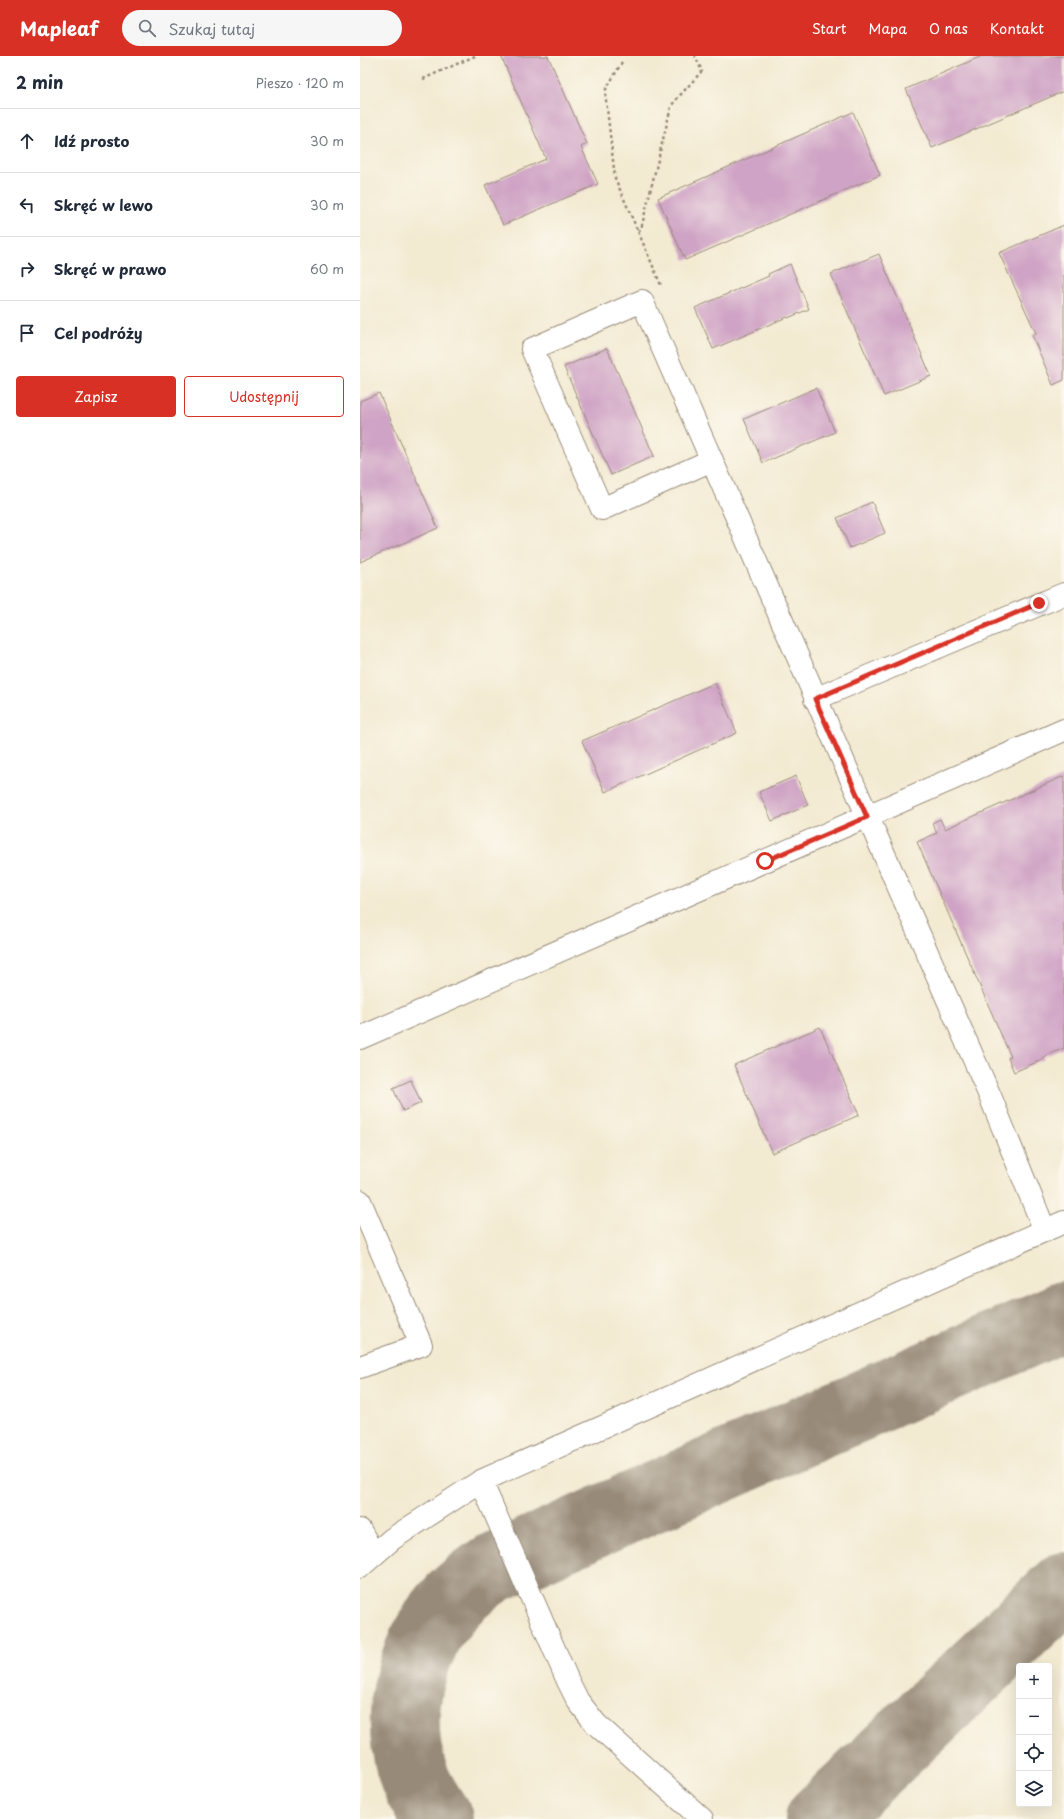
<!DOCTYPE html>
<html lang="pl">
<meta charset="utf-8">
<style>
body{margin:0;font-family:"Playpen Sans",sans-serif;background:#f6f6f7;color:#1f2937}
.controls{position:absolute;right:12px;bottom:12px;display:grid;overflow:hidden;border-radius:4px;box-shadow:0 4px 16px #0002}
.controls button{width:36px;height:36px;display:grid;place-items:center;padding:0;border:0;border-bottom:1px solid #e0e1e3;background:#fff;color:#1f2937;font:20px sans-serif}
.stop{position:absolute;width:12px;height:12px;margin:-9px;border:3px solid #d93025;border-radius:50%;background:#fff}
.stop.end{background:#d93025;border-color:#fff;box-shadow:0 1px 4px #0008}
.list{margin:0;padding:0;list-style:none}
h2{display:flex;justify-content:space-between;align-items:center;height:52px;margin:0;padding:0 16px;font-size:17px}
h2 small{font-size:13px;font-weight:400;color:#747a83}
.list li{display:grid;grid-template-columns:26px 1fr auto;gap:12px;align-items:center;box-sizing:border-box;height:64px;padding:0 16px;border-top:1px solid #e0e1e3}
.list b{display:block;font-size:15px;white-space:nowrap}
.list em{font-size:13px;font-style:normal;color:#747a83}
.actions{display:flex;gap:8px;padding:12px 16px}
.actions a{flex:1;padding:9px 0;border:1px solid #d93025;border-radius:4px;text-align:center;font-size:14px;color:#d93025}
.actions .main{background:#d93025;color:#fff}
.icon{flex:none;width:22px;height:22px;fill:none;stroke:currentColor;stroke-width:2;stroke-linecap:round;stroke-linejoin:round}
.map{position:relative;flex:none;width:704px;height:1763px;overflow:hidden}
header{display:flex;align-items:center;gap:24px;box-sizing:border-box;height:56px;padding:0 20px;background:#d93025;color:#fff}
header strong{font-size:19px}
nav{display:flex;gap:22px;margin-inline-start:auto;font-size:14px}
.search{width:280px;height:36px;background:#f6f6f7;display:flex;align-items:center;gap:10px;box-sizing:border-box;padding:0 14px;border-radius:22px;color:#747a83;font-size:15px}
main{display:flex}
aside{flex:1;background:#fff}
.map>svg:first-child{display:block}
</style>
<header>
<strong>Mapleaf</strong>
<div class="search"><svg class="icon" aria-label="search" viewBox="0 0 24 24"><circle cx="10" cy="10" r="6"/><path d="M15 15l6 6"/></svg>Szukaj tutaj</div>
<nav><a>Start</a><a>Mapa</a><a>O nas</a><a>Kontakt</a></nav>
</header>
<main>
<aside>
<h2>2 min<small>Pieszo · 120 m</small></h2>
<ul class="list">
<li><svg class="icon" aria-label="ahead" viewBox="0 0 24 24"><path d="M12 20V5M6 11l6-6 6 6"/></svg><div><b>Idź prosto</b></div><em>30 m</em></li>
<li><svg class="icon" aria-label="left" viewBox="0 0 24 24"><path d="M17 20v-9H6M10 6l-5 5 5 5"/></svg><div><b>Skręć w lewo</b></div><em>30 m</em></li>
<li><svg class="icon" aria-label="right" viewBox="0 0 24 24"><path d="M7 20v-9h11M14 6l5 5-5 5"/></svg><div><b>Skręć w prawo</b></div><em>60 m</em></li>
<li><svg class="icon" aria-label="arrive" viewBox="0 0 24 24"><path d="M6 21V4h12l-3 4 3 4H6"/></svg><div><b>Cel podróży</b></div></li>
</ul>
<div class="actions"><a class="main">Zapisz</a><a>Udostępnij</a></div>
</aside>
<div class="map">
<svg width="704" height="1763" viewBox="0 0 704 1763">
<rect width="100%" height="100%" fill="#fbf7ec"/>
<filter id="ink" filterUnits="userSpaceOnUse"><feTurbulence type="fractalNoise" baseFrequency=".025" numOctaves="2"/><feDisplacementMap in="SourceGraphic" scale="8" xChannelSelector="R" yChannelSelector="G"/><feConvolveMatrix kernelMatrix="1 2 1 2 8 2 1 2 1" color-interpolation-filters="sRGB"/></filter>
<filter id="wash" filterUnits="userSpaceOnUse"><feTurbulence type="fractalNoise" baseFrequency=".012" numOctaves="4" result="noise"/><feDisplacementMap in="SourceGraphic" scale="16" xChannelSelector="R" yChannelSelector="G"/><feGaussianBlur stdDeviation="0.9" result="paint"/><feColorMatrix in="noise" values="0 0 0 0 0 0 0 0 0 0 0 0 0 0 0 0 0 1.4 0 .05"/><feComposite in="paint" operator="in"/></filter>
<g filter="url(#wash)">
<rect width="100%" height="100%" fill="#f3ead2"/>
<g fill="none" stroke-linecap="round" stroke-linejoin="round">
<path stroke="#978a78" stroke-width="70" d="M78 1763C68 1748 57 1732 52 1715 34 1655 51 1588 94 1543 105 1532 118 1522 131 1513L704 1260
M460 1763 704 1531"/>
</g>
<g id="blocks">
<path fill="#cfa3c5" d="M141 0H188L227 88 221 91 238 128 143 169 125 129 186 103Z
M622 0H704V35L572 92 546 33Z
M493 56 520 119 325 204 298 142Z
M704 169V324L693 329 672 279 676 277 639 197Z
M519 198 571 320 524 340 471 218Z
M430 208 449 253 428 262 427 261 353 293 335 252 409 220 408 218Z
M247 292 294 400 251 419 204 311Z
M456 332 475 376 403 407 384 363Z
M19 337 78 472 0 506V345Z
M512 446 525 477 490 492 477 462Z
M355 627 377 677 245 736 222 685Z
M436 720 448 749 412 765 399 736Z
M704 720V992L683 1001 684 1003 654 1016 648 1002 651 1001 557 786 577 777 572 767 580 763 585 773Z
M460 971 499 1059 412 1097 374 1009Z
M51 1024 61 1047 43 1055 33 1032Z"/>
</g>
</g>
<g filter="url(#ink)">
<use href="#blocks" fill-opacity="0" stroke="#978a78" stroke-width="1"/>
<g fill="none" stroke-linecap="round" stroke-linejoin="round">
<defs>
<path id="minor" d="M352 404 242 453 172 293 282 245 630 1040 685 1175
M455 643 704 538
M0 982 704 674
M0 1145 61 1289 0 1311
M121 1425 208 1625 218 1645 236 1668 342 1763
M0 1474 14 1499
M0 1511 32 1483 121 1425 704 1166"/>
</defs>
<use href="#minor" stroke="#978a78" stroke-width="24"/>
<path stroke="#978a78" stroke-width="2.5" stroke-dasharray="3 3" stroke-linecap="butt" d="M262 6 245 35 255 122 301 229
M63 23 115 0
M278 175 281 173 311 51 314 46 342 15 335 0"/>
<use href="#minor" stroke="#fff" stroke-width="22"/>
</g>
</g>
<g fill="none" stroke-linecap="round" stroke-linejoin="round" filter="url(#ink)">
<path stroke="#d93025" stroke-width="5" d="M405 805 507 761 455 643 679 547"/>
</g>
</svg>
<div class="controls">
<button>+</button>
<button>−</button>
<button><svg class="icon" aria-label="locate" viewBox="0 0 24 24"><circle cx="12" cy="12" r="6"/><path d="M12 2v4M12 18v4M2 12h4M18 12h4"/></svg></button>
<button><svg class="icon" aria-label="layers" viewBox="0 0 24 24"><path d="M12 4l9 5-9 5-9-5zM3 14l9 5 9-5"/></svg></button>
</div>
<div class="stop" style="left:405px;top:805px"></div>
<div class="stop end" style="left:679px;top:547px"></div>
</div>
</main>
